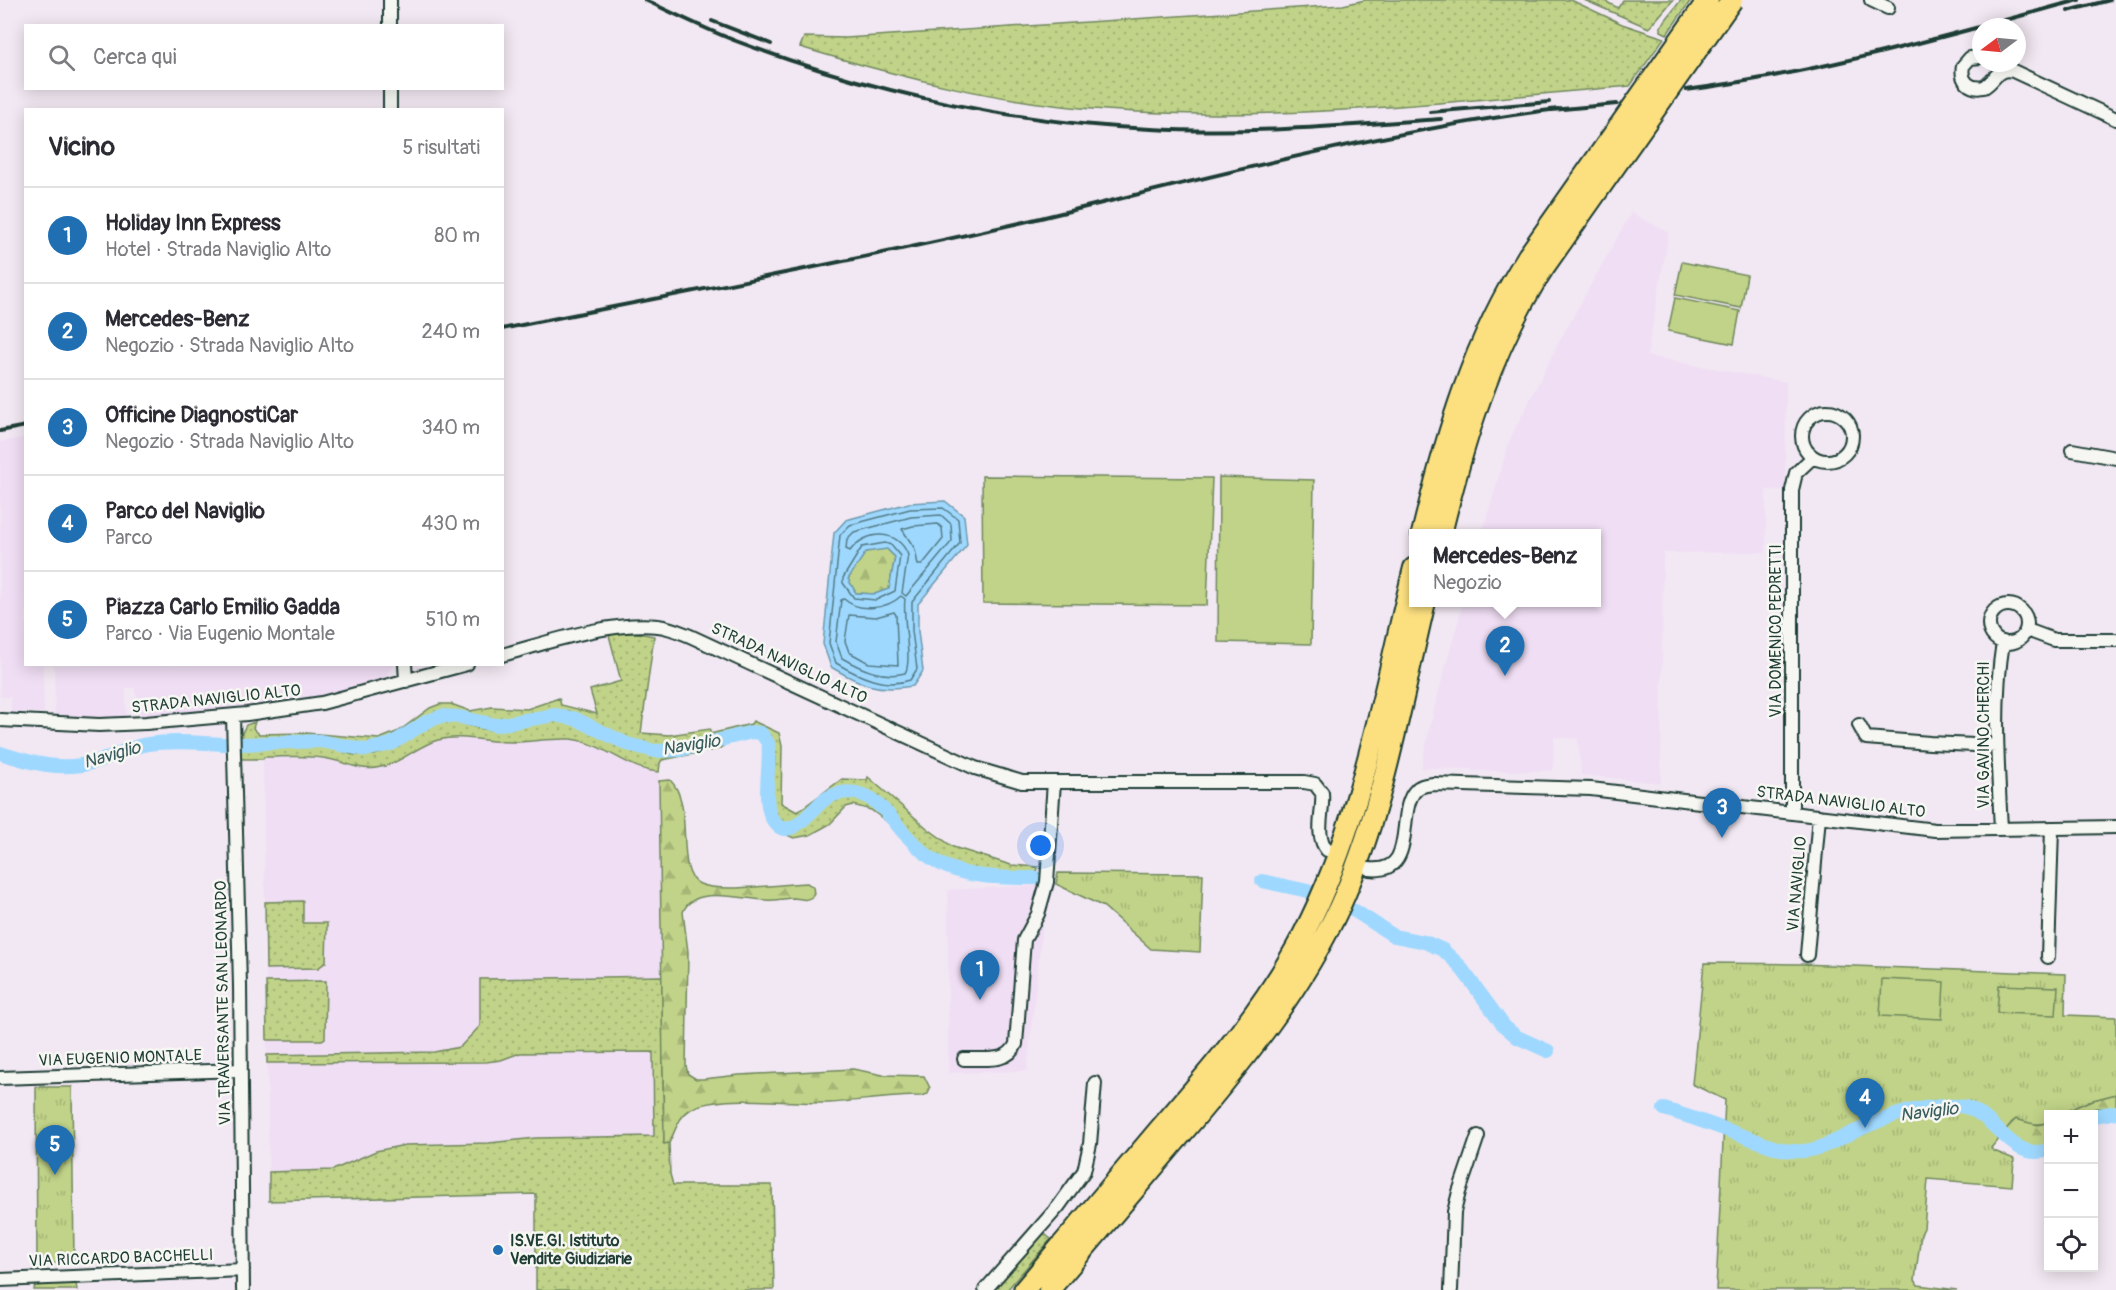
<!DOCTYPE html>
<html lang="it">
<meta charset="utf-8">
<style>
body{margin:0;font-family:Pangolin,sans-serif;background:#f7f7f7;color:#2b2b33}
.controls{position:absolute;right:18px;bottom:18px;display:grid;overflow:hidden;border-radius:0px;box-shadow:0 3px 15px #0003}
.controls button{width:54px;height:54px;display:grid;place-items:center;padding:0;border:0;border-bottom:2px solid #e1e1e2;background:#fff;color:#2b2b33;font:30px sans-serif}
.compass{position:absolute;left:1972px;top:18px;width:54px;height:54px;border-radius:50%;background:#fff;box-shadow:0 3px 15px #0003;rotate:254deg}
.you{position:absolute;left:1041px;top:846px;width:21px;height:21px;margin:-15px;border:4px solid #fff;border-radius:50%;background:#1a73e8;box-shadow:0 0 0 9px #1a73e833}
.badge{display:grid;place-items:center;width:39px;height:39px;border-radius:50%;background:#1f6fb2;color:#fff;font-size:20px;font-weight:700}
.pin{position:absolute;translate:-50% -50px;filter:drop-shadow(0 2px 3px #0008)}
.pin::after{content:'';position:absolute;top:32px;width:21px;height:18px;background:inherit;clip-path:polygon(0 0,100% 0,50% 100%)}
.popup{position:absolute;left:1409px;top:529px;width:192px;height:78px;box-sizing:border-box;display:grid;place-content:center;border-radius:0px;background:#fff;filter:drop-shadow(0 2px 4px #0005);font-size:20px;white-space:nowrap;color:#7c7c81}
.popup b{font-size:22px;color:#2b2b33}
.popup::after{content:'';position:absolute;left:50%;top:100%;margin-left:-12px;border:12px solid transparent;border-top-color:#fff}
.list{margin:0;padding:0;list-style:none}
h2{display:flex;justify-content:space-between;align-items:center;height:78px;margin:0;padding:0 24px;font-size:26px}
h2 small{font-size:20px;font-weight:400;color:#7c7c81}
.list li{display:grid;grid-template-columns:39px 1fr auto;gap:18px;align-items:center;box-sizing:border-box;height:96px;padding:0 24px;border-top:2px solid #e1e1e2}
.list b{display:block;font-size:22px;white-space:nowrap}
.list p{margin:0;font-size:20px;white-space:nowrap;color:#7c7c81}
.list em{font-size:20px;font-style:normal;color:#7c7c81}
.icon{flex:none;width:33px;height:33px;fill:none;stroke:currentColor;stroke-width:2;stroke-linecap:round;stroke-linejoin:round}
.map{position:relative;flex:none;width:2116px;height:1290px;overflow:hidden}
.search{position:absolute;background:#fff;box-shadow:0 3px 15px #0003;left:24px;top:24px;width:480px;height:66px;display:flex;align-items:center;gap:15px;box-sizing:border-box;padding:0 21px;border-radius:0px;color:#7c7c81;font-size:22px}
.panel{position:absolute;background:#fff;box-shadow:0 3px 15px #0003;left:24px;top:108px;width:480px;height:558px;border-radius:0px}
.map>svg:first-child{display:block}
</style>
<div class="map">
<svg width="2116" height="1290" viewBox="0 0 2116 1290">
<defs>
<pattern id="grass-dots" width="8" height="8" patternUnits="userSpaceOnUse" patternTransform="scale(1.5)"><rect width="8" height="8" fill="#c1d388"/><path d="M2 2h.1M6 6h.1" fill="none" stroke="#a5b676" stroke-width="1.8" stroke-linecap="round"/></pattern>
<pattern id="forest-firs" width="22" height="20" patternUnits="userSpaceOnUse" patternTransform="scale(1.5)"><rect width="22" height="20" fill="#c1d388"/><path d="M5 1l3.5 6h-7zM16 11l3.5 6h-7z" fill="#a5b676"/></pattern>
<pattern id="park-tufts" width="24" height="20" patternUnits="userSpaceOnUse" patternTransform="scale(1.5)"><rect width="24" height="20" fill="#c1d388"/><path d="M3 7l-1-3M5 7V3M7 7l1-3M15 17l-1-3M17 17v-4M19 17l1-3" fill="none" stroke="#a5b676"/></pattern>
</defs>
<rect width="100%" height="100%" fill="#f2e8f3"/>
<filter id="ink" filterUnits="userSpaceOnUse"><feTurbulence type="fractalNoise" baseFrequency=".0167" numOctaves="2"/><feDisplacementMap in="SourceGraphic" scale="12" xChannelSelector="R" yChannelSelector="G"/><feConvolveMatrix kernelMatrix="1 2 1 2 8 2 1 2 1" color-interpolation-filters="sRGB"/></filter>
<g filter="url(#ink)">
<path fill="#f0def4" d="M1631 213 1669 232 1647 356 1786 382 1785 490H1766V552L1663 553 1661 783 1581 775 1578 739 1554 737 1553 771H1472V769L1421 768 1434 709 1463 603 1597 602V534L1482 533 1510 439 1560 340Z
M25 437 26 664 43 665 44 713 11 712V697H0V442Z
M394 664 385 678 301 700 141 717 134 688H126V717H58L55 713 54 665Z
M460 738 516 742 572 739 592 745 642 769 659 772 664 1190 269 1201 263 757 325 758 356 768H375L396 763 429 743 441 739Z
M1056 884 1042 929 1027 1071 948 1073V890Z"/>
<path fill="url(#grass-dots)" stroke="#70885e" stroke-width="1.5" d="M1365 0H1571L1622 24 1664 38 1630 86C1456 101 1280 123 1106 110 1001 103 899 77 800 47L804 37 846 38 1343 5Z
M1584 0H1603L1618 8 1623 0H1673L1649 28Z
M1681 0H1691L1667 34 1661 31V26Z
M623 633H638L654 636 641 733 669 735 710 729V734L751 724 753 721 779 733 782 746 781 803 797 812 842 779 867 780 868 777 927 828 953 847 1011 865 1038 867 1037 872C1007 873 971 875 942 861 909 845 889 790 852 788 820 786 809 821 785 823 750 804 800 742 755 728L660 748 623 737 570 711 552 710 493 720 452 711 442 712 427 717 392 738 372 745H357L329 738 314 736H295L253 741 244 739 241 735 246 725 255 722 253 728 259 734 306 733 379 739 399 731 430 708 440 704H451L470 711 492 707 527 709 559 698 561 705 597 714 590 690 621 681 609 635Z
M445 720C461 721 475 730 492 730 516 731 540 717 563 720 599 730 630 759 669 756 690 754 707 745 727 740V743L719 749 662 760 660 763 659 772C627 770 603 742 570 739 550 738 531 742 511 742 487 742 461 734 438 740 416 746 400 765 376 768 357 771 342 760 323 758 304 755 283 757 264 757L263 759H241V748L331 747 353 755H375L392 748 427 725Z
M842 796C867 794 881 813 897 829L871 810 853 805 846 807 830 824 810 835 794 838 787 835 801 829 823 805Z
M303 901V923H327L326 962 318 968 266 969 265 902Z
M662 976 664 1143H669L670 1174 673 1185H772L774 1290H536V1194L269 1201V1172L333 1170 376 1151 405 1145 489 1143 536 1138 654 1136 653 1052 520 1053 501 1060 486 1062 267 1063V1055L434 1052 460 1047 480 1026V979Z
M326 981 325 1038 322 1040H267L266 982Z
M1041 1231 1051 1239 1007 1290H990Z"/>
<path fill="url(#forest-firs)" stroke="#70885e" stroke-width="1.5" d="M886 548 895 557 889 589 875 594 856 593 848 579 866 551Z
M670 780C696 804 673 873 700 884 720 893 783 884 807 883L813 887 814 894 812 897C806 901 801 899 794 898 784 898 775 901 766 900 744 900 694 884 683 912L688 952 686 1066 688 1074 696 1079H703L739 1075 853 1069 883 1075 924 1076 930 1088 928 1094 921 1096C890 1096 860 1101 829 1103 795 1104 718 1093 691 1109 678 1117 676 1130 669 1143L664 1144 659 781Z
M2116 1094V1107L2096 1108 2082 1114H2060L2089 1101Z
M2016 1119 2038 1125 2048 1122V1144C2031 1153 2016 1145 2005 1130Z"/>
<path fill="url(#park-tufts)" stroke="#70885e" stroke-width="1.5" d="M1058 873 1203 874 1200 952 1151 949 1104 907 1056 884Z
M1704 963 1800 964 2066 974 2065 1015 2116 1017V1094L2089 1101 2060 1114H2048V1122C2037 1127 2028 1122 2016 1119L2012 1122 1991 1148 1994 1151 2014 1159 2012 1186 1928 1179 1924 1228 1921 1234 1915 1280 1918 1285 1957 1290H1716L1725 1100 1692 1084Z
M36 1087H72L74 1263H37Z
M35 1284H76L77 1290H34Z"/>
<path fill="#c1d388" stroke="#70885e" stroke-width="1.5" d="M1682 262 1747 275 1741 308 1675 295Z
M1675 298 1740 311 1734 344 1668 331Z
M982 476 1212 478 1207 605 983 603Z
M1219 477 1314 480 1311 644 1218 642Z
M1882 979 1944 982 1942 1019 1880 1016Z
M1999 985 2058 987 2056 1015 1997 1013Z"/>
<path fill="#9fd8ff" stroke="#6c9aae" stroke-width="1.5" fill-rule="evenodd" d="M945 501 964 516 967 545 918 604V631L923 671 913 686C876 692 862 685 831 667L823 644 834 533 846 520 909 503ZM887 549 895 557 889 589 875 594 856 593 848 579 866 552Z"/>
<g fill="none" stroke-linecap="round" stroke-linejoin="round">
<path stroke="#527b85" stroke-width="1.5" d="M943 508 958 519 960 543 912 602V631L917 669 910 680C885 689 858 676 836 663L829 643 840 535 850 525 910 509Z
M941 515 951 524 952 541 906 596 902 593 908 555C898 528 865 530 850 551L846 549 847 539 854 532 911 517Z
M938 524 942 528 943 539 922 565H918L915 549 902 529 913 526Z
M885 543 891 545 900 556 895 591 876 600 854 598 843 583V578L862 547Z
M901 596 905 599C902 617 913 662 905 673 883 679 861 669 842 658L836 642 841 600 844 599C859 613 887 609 901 596Z
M894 612 896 615 898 665 869 663 849 652 845 641 849 615 876 617Z"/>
<path stroke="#9fd8ff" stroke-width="14" d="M241 744 320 741 366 750 391 744 428 721 442 716 459 717 496 725 555 715 576 719 627 744 655 751 680 750 752 732 761 733 768 743C772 765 759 807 776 824 791 841 813 808 824 800 835 792 850 790 863 795 880 802 892 819 903 832 913 842 922 853 934 860 962 879 1004 878 1037 878
M0 753C32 763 61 772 95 762 113 757 129 747 148 744 173 740 201 743 226 744
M1262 881 1308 891
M1355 911 1394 936 1425 942 1443 950 1459 965 1504 1026 1517 1037 1548 1051
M1664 1109C1691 1117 1719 1127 1746 1137 1764 1143 1783 1153 1803 1151 1821 1150 1838 1139 1854 1132 1888 1116 1921 1104 1959 1106 1995 1109 2008 1163 2048 1150
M2094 1116 2116 1112"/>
<defs>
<path id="minor" d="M390 0V26
M1871 0 1888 8
M1981 57 1970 58 1963 66C1960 81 1970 90 1984 87 1996 80 1997 67 2013 71
M1996 63 2116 119
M390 110V88
M1802 436a25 25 0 1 1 50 0a25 25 0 1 1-50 0Z
M2072 450 2116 458
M1989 624a19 19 0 1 1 38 0a19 19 0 1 1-38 0Z
M2027 630 2054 640H2116
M502 655C550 642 609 621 658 626 669 627 680 632 690 636L975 768 1022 782H1304L1315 784 1322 793C1324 811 1314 835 1327 850
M405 664 406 681
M233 716 240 985 243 1290
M0 720 99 725 146 723 247 714 322 703 467 664
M1859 725 1866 738 1930 743 1997 746
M1792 813V490L1796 473 1813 457
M2001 829C1998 767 1993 704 2003 642
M1369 869C1419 875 1395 810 1416 790 1420 785 1427 785 1433 784L1591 789 1935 830 2116 827
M1807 955 1819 816
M2048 957 2052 828
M964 1059C982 1058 1008 1064 1016 1044L1024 940 1038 914 1047 882 1054 782
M0 1078 240 1070
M0 1280 243 1270
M985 1290 1058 1207 1084 1171 1090 1144 1095 1083
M1451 1290 1454 1212 1459 1192 1478 1136"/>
<path id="trunk" d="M1422 534C1446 435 1473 342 1528 256
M1441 534C1464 440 1491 349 1544 267
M1024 1290C1069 1237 1113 1184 1158 1131 1212 1069 1265 1008 1303 935 1362 821 1383 692 1414 568
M1049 1290C1094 1237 1139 1184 1184 1131 1243 1061 1300 992 1339 908 1383 812 1400 705 1425 602"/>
</defs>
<use href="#minor" stroke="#1f3d34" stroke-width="16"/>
<use href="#trunk" stroke="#1f3d34" stroke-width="24"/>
<use href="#minor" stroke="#f6f6f2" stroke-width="12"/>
<use href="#trunk" stroke="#fce080" stroke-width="20"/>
<path stroke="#1f3d34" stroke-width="4" d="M645 0C675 14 705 29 736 41 869 91 1010 123 1151 129 1248 134 1344 126 1441 119
M2068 11 2110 0
M712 21 771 44
M1686 90C1820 73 1949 35 2079 0
M1552 110 1617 104
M1430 112 1549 102
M502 329C678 294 854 261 1028 221 1204 179 1378 131 1558 109
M0 431 26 426"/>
<defs>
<path id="trunk-bridge" d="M1528 256 1708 0
M1544 267 1732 0"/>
</defs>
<use href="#trunk-bridge" stroke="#1f3d34" stroke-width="24" stroke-linecap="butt"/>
<use href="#trunk-bridge" stroke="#fce080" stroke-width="20"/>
</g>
</g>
<circle fill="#1f6fb2" stroke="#f6f6f2" stroke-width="2" cx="498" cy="1250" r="6"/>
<g text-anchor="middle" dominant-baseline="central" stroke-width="5" stroke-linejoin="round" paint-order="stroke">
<g font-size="16" fill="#1f3d34" stroke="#f6f6f2">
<text transform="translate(1776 631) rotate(-90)">VIA DOMENICO PEDRETTI</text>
<text transform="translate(789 663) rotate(25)">STRADA NAVIGLIO ALTO</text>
<text transform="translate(216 699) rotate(-6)">STRADA NAVIGLIO ALTO</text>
<text transform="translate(1984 735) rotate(-90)">VIA GAVINO CHERCHI</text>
<text transform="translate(1841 802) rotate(7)">STRADA NAVIGLIO ALTO</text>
<text transform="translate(1797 884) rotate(-85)">VIA NAVIGLIO</text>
<text transform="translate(223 1003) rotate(-91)">VIA TRAVERSANTE SAN LEONARDO</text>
<text transform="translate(120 1058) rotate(-2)">VIA EUGENIO MONTALE</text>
<text transform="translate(121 1258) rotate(-2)">VIA RICCARDO BACCHELLI</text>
</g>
<g font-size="16" font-weight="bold" fill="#1f3d34" stroke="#f6f6f2" text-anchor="start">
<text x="510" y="1241">IS.VE.GI. Istituto<tspan x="510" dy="18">Vendite Giudiziarie</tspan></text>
</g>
<g font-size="18" font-style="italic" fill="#395c5d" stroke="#f6f6f2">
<text transform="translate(691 745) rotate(-9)">Naviglio</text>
<text transform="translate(112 755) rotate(-16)">Naviglio</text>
<text transform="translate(1929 1112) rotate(-7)">Naviglio</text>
</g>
</g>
</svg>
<div class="controls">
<button>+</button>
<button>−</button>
<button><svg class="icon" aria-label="locate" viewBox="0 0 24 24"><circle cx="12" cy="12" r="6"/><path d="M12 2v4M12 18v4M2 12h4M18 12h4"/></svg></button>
</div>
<svg class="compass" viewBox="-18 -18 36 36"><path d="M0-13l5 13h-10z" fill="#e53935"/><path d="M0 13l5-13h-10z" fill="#7c7c81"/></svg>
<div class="you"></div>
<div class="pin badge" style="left:980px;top:1000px">1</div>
<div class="pin badge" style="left:1505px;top:676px">2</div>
<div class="popup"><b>Mercedes-Benz</b>Negozio</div>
<div class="pin badge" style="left:1722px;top:838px">3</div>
<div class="pin badge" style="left:1865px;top:1128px">4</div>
<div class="pin badge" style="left:55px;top:1175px">5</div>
<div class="search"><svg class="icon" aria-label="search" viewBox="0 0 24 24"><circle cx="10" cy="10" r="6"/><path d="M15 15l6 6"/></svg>Cerca qui</div>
<section class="panel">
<h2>Vicino<small>5 risultati</small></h2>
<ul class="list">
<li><span class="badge">1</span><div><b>Holiday Inn Express</b><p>Hotel · Strada Naviglio Alto</p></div><em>80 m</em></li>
<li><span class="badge">2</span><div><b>Mercedes-Benz</b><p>Negozio · Strada Naviglio Alto</p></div><em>240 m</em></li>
<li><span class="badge">3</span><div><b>Officine DiagnostiCar</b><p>Negozio · Strada Naviglio Alto</p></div><em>340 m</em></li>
<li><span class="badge">4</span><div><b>Parco del Naviglio</b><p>Parco</p></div><em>430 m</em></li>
<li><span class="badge">5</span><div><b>Piazza Carlo Emilio Gadda</b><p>Parco · Via Eugenio Montale</p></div><em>510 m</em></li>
</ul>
</section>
</div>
